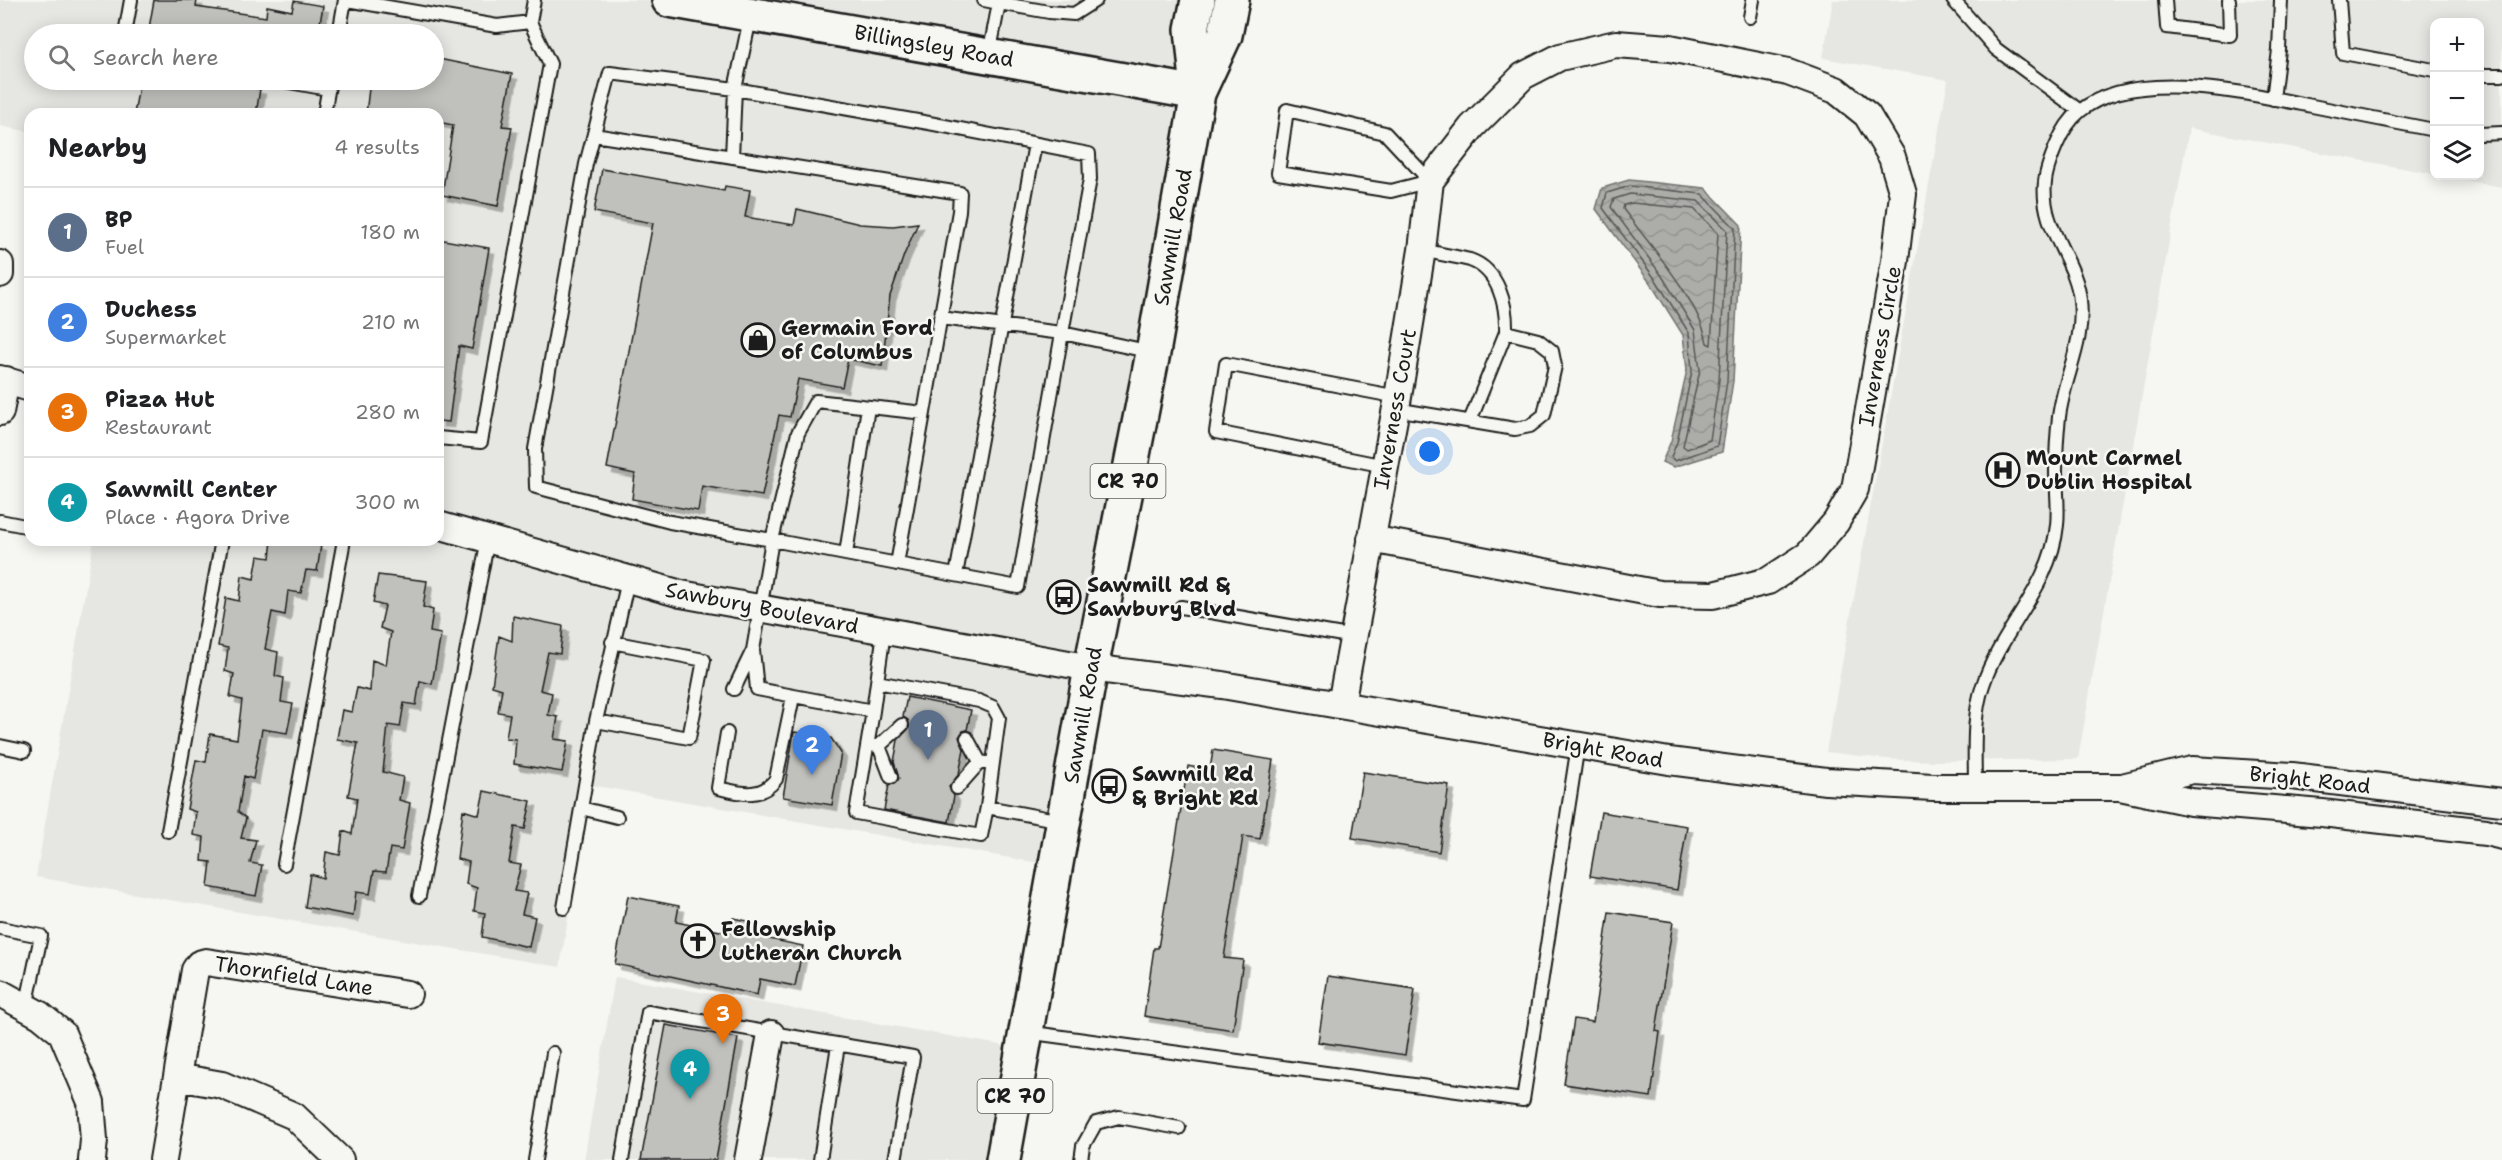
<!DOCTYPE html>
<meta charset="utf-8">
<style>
body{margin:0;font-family:"Shantell Sans",sans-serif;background:#f6f6f6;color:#202124}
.controls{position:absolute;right:18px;top:18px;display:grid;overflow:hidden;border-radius:12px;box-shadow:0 3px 15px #0003}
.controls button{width:54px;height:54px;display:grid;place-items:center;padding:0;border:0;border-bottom:2px solid #e0e0e0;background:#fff;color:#202124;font:30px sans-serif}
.you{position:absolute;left:1430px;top:452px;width:21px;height:21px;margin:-15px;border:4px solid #fff;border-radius:50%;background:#1a73e8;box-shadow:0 0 0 9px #1a73e833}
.badge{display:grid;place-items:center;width:39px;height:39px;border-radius:50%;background:#7c3aed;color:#fff;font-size:20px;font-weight:700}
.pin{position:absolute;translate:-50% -50px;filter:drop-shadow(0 2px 3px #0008)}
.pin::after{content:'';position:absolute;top:32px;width:21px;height:18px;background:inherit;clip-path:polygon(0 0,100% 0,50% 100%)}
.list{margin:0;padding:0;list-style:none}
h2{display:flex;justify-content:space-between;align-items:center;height:78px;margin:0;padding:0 24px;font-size:26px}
h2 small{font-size:20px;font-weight:400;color:#757577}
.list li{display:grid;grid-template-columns:39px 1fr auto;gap:18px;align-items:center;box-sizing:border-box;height:90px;padding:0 24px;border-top:2px solid #e0e0e0}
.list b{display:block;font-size:22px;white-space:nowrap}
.list p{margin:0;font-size:20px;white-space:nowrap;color:#757577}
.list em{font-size:20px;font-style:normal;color:#757577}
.icon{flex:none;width:33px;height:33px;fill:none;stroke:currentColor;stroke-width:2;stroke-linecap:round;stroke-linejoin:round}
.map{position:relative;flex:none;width:2502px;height:1160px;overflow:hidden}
.search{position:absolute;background:#fff;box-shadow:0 3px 15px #0003;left:24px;top:24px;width:420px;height:66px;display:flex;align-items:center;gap:15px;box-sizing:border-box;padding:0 21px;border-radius:33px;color:#757577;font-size:22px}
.panel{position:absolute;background:#fff;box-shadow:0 3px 15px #0003;left:24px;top:108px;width:420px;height:438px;border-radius:18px}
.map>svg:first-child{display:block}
</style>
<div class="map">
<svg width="2502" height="1160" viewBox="0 0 2502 1160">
<defs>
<pattern id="water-waves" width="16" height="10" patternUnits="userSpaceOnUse" patternTransform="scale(1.5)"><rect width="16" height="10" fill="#acaca9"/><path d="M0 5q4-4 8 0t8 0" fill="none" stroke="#939391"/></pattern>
<filter id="shadow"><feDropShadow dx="5.5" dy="5.5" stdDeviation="0" flood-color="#0004"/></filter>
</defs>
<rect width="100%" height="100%" fill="#f6f6f2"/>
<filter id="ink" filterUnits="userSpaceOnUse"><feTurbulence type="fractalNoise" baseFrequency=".0167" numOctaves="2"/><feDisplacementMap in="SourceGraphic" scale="12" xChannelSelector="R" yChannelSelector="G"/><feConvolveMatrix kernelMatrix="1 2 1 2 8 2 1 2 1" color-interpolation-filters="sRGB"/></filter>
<g filter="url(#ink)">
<path fill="#e6e6e2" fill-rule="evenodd" d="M0 0H1198L1056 866 590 785 560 967 36 877 94 540H438V114H30V132L0 126ZM34 34H434V80H34Z
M1833 0H2502V187L2441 176H2480V22H2434V174L2189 128 2078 759 1933 761 1886 759 1826 752 1948 80 1823 58Z
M615 977 1023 1049 1003 1160H584Z"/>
<path fill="url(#water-waves)" stroke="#727271" stroke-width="1.5" d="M1629 180 1705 188 1741 225 1733 381 1722 452 1674 467 1662 462 1671 441 1687 370 1683 335 1651 284 1596 209 1602 188Z"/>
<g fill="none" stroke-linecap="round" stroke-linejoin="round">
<path stroke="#565654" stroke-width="1.5" d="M1630 186 1702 194 1735 228 1727 381 1717 446 1675 461 1671 457 1677 442 1692 371 1689 333 1656 280 1603 208 1607 193Z
M1630 194 1698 201 1727 230 1719 380 1710 440 1687 449 1683 446 1700 370 1695 330 1662 276 1611 207 1614 199Z
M1632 203 1694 209 1718 233 1711 345 1707 343C1700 301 1649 244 1623 209L1624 205Z"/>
</g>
<path fill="#c0c0bd" stroke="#1c1c1c" stroke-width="1.5" filter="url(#shadow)" d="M154 0H197L196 7 266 17 267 6 292 11 294 1 323 6 318 34H148Z
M434 58 512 74 502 126 512 127 498 206 442 195 453 125 438 122V114H366L370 80H434Z
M140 80 162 84 163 80H200L260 89 256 114H134Z
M602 169 724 191 725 186 750 190 745 217 794 225 797 209 860 224 893 226 918 223 904 255 890 296 882 366 848 359 842 387 798 379 790 417 779 415 762 496 702 486 698 511 632 499 635 474 607 468 653 223 594 212Z
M438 239 489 248 472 349 459 346 449 422 438 421Z
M272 540H298L321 545 317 571 306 570 301 593 288 591 285 615 272 612 265 649 278 652 275 676 284 678 281 702 293 704 287 733 262 729 253 779 244 776 238 812 246 818 241 838 256 840 250 863 262 865 256 896 208 887 211 862 202 861 204 837 193 835 196 812 187 809 196 760 206 762 210 734 237 739 242 700 230 697 234 674 225 671 228 648 218 646 226 598 239 601 242 576 254 579 258 556 270 558Z
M378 575 427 581 423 607 433 610 430 632 441 634 432 684 420 681 416 705 404 703 400 727 388 725 383 772 403 777 399 800 410 803 402 850 390 848 386 872 374 871 370 894 356 892 353 916 305 907 310 874 323 878 326 852 340 855 343 831 352 834 357 798 348 796 358 743 337 739 342 710 352 712 357 688 370 691 372 660 386 665 391 632 380 628 385 606 373 603Z
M513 616 563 626 560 654 548 652 540 690 552 693 548 715 558 717 554 739 568 741 562 772 514 764 516 739 506 738 510 714 498 712 502 689 492 686 499 636 512 641Z
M907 697 971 710 967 730 963 731 959 737 964 749 959 774 949 787 954 796 949 822 884 810 889 785 894 784 899 779 894 762 898 740 910 727 908 720 903 717Z
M794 732 831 738 841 753 832 805 783 797Z
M1213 750 1273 760 1260 839 1243 836 1224 958 1243 960 1233 1030 1144 1016 1154 948H1158L1188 766 1210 770Z
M1363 772 1449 785 1439 852 1352 838Z
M484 791 531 801 525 829 515 827 509 863 521 865 514 891 527 893 522 914 535 917 529 947 482 937 485 913 474 911 477 888 466 884 469 862 457 859 463 810 479 815Z
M1601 812 1687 826 1677 890 1590 876Z
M628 896 679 906 676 922 730 933 733 918 752 922 750 935 803 946 795 986 760 979 757 995 615 964Z
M1609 912 1673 922 1656 1031 1660 1032 1651 1097 1564 1084 1574 1019 1593 1022Z
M1328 976 1415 989 1405 1055 1318 1042Z
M666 1025 738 1038 716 1160H641Z"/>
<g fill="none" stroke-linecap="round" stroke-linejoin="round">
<defs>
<path id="lane" d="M347 0 497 26 530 22
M984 0 999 3
M1953 0 1996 49 2080 111
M2165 0 2167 27 2230 35 2229 0
M2339 0 2343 53 2434 70
M751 14 735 89 610 73 586 164 535 449 536 487 670 522 772 540 753 650 757 689 873 711 856 813 981 836 987 807
M1750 17 1753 0
M129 34 126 28 131 0
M339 34 345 0
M989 55 999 3 1049 12 1074 14 1096 0
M2480 75H2502
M278 80 328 89
M2273 99 2279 50 2281 0
M1287 110 1385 133 1430 181 1391 191 1278 173Z
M324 114 330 80
M2480 134 2502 133
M594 135 960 193 959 211 924 413 816 401 798 433 772 540 1018 587 1062 333 940 318
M732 157 735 89 929 123 1089 154 1090 179 1062 333 1152 352
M1395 409 1515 429 1530 426 1544 415 1555 366 1552 351 1538 340 1506 332C1507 306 1499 270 1470 260 1455 256 1438 254 1422 250
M1470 421 1506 332
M438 438 481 442 550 64 530 22 534 0
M1385 466 1216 432 1226 364 1398 397
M0 521 30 527
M846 554 868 407
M897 564 924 413
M956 575 1035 144
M1181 607 1354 637
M877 682 884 632
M734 689 752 652
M873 711 877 682 979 701 993 707 999 718 987 807 1061 821
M596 721 689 738 704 660 612 642
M727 733 718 788C741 793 760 800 776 779L793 697
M967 738 980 762
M868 745 879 746 891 777
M0 746 24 751
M879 746 902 725
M1975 787C1975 754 1972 717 1983 685 2002 628 2051 587 2057 525 2059 507 2056 488 2056 471 2056 452 2057 434 2059 417 2064 376 2085 343 2080 300 2076 259 2040 229 2045 182 2046 170 2051 158 2056 146 2061 134 2069 120 2080 111 2132 68 2241 92 2302 104 2346 113 2390 121 2434 130
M957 788 980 762 992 764
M581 808 617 817
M168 831 222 540
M284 864 344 540
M419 896 488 539
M564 908 596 721 628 580
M0 928 41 936 26 1007
M1026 1032 1523 1100 1578 745
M535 1160 553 1053
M622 1160 648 1012 913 1057 895 1160
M820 1160 838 1045
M1081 1160 1083 1146 1096 1123 1119 1117 1179 1128"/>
<path id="street" d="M0 264V274
M0 379 30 388
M0 412 6 380
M438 525 681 594 1091 668 1222 685 1669 761 1826 781 1933 787H2120L2191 802 2322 813 2486 832 2502 836
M1341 704 1398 397 1422 250 1430 181 1472 127 1523 76 1560 57 1616 44 1670 48 1788 72 1836 90 1867 115 1892 157 1903 194 1895 261 1855 489 1836 522 1808 555 1768 581 1713 595 1660 594 1371 539
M2126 786 2192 770 2292 776 2502 802
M0 993 40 1015 62 1033 91 1102 94 1140 92 1160
M177 1077 222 1085 294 1116 340 1160
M163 1160 195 970 199 964 206 962 408 994
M748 1160 771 1034"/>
<path id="secondary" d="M669 0 1198 93"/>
<path id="primary" d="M1198 0 1192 29 1198 91
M1003 1160 1091 668 1153 353 1198 93 1225 35 1232 0"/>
</defs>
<use href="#lane" stroke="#1c1c1c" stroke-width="16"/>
<use href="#street" stroke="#1c1c1c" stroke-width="30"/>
<use href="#secondary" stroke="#1c1c1c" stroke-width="38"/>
<use href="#primary" stroke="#1c1c1c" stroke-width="38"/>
<use href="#lane" stroke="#f6f6f2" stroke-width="12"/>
<use href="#street" stroke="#f6f6f2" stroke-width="26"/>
<use href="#secondary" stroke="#f6f6f2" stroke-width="33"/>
<use href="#primary" stroke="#f6f6f2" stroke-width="33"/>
</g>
</g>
<defs>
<symbol id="shop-ring" viewBox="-11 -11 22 22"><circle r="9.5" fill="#f6f6f2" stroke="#1c1c1c" stroke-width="1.5"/><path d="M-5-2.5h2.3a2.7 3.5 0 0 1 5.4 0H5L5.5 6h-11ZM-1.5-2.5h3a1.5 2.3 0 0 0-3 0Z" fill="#1c1c1c"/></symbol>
<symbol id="hospital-ring" viewBox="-11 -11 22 22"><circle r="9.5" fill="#f6f6f2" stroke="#1c1c1c" stroke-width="1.5"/><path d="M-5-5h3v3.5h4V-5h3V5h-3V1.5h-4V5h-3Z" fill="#1c1c1c"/></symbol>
<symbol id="bus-ring" viewBox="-11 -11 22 22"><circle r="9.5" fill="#f6f6f2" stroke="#1c1c1c" stroke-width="1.5"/><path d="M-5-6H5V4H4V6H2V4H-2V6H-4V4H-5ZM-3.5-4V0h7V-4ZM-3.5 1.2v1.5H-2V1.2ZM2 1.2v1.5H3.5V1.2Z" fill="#1c1c1c"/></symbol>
<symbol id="church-ring" viewBox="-11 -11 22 22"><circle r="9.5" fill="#f6f6f2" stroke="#1c1c1c" stroke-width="1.5"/><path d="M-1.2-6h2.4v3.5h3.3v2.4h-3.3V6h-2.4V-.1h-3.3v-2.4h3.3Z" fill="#1c1c1c"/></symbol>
</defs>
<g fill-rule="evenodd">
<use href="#shop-ring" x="739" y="321" width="38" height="38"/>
<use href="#hospital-ring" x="1984" y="451" width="38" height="38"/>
<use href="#bus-ring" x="1045" y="578" width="38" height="38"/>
<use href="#bus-ring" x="1090" y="767" width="38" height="38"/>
<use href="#church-ring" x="679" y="922" width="38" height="38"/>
</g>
<g text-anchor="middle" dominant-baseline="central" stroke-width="5" stroke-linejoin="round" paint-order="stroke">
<g fill="#f6f6f2" stroke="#5d5d5c" stroke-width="1.5">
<rect x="1090.5" y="464" width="75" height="34" rx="4.5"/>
<rect x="977.5" y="1079" width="75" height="34" rx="4.5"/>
</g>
<g font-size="20" font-weight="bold" fill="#1c1c1c">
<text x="1128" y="481">CR 70</text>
<text x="1015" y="1096">CR 70</text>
</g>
<g font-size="21" fill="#1c1c1c" stroke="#f6f6f2">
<text transform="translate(934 46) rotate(10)">Billingsley Road</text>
<text transform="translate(1173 237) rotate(-80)">Sawmill Road</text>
<text transform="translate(1880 346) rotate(-80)">Inverness Circle</text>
<text transform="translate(1395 409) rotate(-80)">Inverness Court</text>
<text transform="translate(762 608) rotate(11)">Sawbury Boulevard</text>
<text transform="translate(1083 715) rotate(-80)">Sawmill Road</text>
<text transform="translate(1603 750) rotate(10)">Bright Road</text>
<text transform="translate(2310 780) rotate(6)">Bright Road</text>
<text transform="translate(294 976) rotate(9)">Thornfield Lane</text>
</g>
<g font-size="21" font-weight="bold" fill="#1c1c1c" stroke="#f6f6f2" text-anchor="start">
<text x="781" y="328">Germain Ford<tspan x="781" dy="24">of Columbus</tspan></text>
<text x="2026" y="458">Mount Carmel<tspan x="2026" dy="24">Dublin Hospital</tspan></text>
<text x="1087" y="585">Sawmill Rd &amp;<tspan x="1087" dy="24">Sawbury Blvd</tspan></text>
<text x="1132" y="774">Sawmill Rd<tspan x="1132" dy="24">&amp; Bright Rd</tspan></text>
<text x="721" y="929">Fellowship<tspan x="721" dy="24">Lutheran Church</tspan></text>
</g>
</g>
</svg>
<div class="controls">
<button>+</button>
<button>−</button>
<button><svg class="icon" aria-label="layers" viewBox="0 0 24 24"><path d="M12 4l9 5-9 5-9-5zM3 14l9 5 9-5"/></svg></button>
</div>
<div class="you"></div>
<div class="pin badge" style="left:928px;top:760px;background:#5c6f8a">1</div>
<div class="pin badge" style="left:812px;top:775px;background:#3f7fe0">2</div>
<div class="pin badge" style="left:723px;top:1044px;background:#e8710a">3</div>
<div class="pin badge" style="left:690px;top:1099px;background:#0f9aa8">4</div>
<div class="search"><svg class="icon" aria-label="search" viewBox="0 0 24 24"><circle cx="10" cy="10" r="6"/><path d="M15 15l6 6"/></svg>Search here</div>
<section class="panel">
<h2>Nearby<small>4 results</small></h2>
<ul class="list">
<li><span class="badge" style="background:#5c6f8a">1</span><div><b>BP</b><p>Fuel</p></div><em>180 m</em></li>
<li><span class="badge" style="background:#3f7fe0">2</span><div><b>Duchess</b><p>Supermarket</p></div><em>210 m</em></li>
<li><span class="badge" style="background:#e8710a">3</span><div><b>Pizza Hut</b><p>Restaurant</p></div><em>280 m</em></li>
<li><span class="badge" style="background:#0f9aa8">4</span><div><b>Sawmill Center</b><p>Place · Agora Drive</p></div><em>300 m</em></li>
</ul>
</section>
</div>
